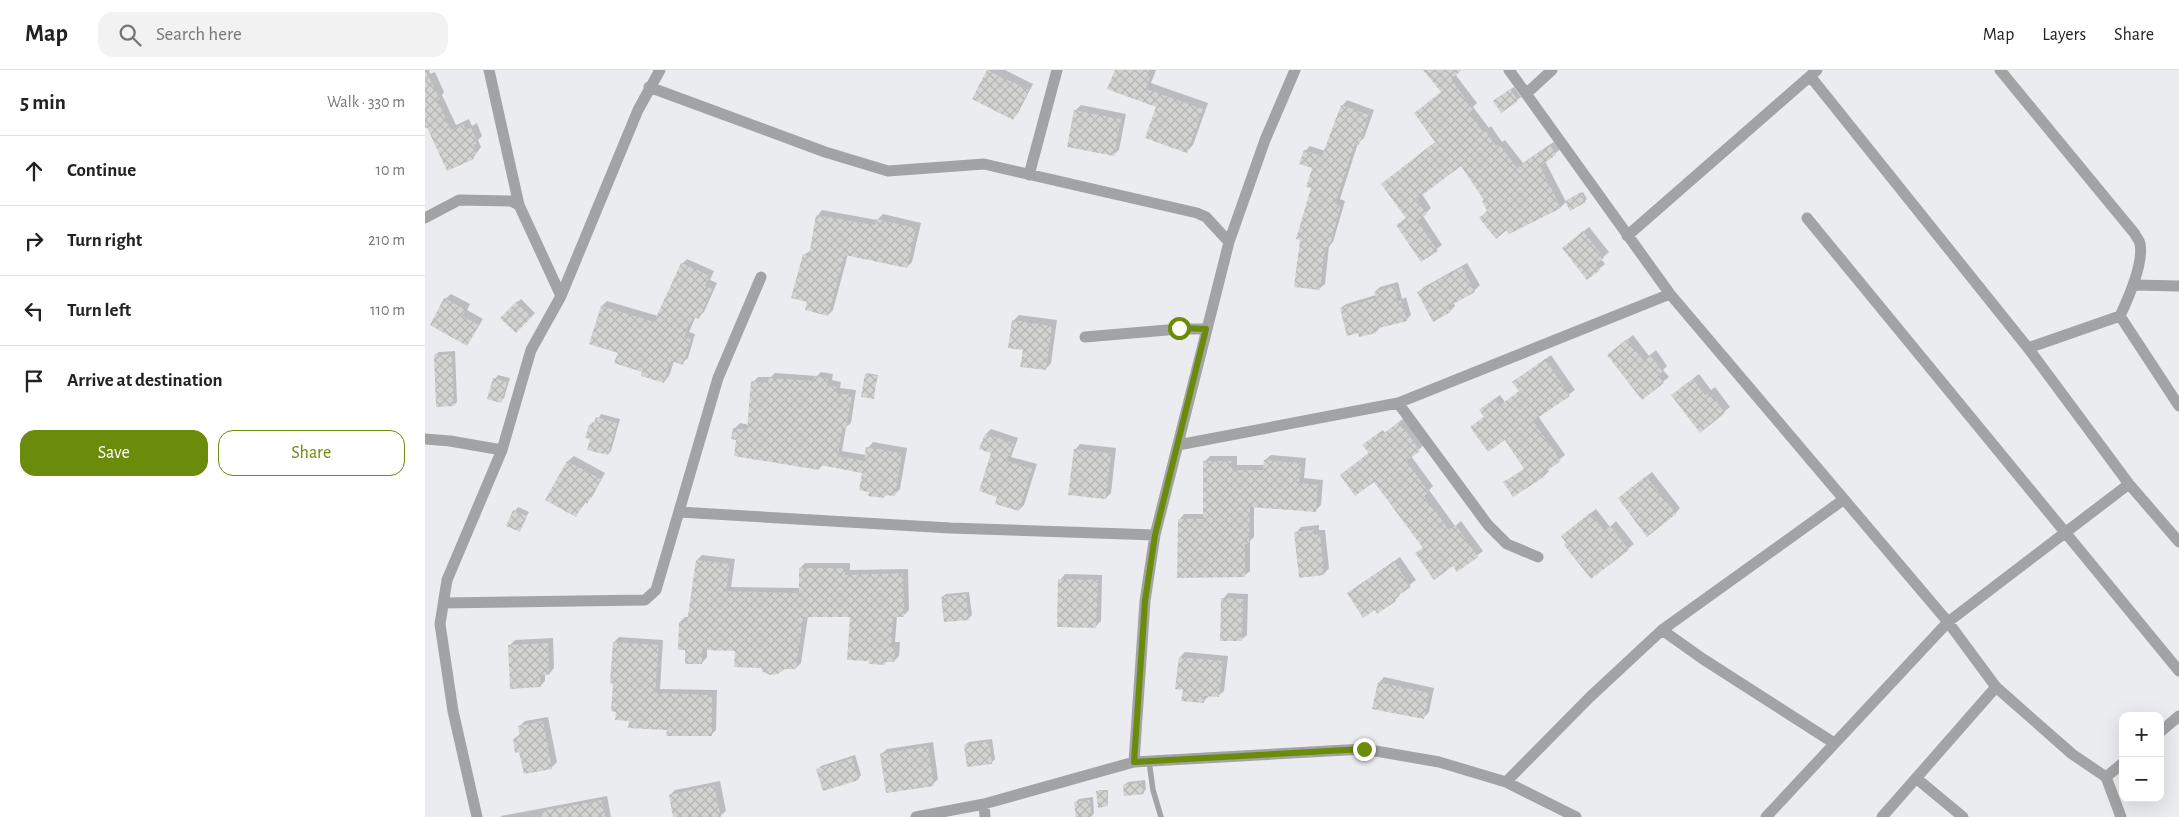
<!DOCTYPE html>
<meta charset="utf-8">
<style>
body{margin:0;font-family:"Alegreya Sans",sans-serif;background:#f2f2f2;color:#222}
.controls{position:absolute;right:15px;bottom:15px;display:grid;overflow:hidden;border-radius:10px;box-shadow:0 5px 20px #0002}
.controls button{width:45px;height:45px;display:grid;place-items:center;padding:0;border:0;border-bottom:1px solid #e0e0e0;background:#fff;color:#222;font:25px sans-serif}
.stop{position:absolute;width:15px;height:15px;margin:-11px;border:4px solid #6b8b0a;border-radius:50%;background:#fff}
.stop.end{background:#6b8b0a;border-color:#fff;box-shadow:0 1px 5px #0008}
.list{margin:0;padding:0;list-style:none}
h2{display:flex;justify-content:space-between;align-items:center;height:65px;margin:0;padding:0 20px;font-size:21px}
h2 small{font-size:16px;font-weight:400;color:#767676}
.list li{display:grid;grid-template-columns:32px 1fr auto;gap:15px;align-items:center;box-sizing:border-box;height:70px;padding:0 20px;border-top:1px solid #e0e0e0}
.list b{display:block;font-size:19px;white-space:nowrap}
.list em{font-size:16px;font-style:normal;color:#767676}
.actions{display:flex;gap:10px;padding:15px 20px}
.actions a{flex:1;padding:11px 0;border:1px solid #6b8b0a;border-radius:15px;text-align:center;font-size:18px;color:#6b8b0a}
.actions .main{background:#6b8b0a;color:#fff}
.icon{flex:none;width:28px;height:28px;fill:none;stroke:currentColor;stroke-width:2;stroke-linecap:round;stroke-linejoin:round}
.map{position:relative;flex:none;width:1754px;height:747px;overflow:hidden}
header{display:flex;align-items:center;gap:30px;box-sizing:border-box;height:70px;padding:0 25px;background:#fff;border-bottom:1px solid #e0e0e0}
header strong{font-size:24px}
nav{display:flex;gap:28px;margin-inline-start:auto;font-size:18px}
.search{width:350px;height:45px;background:#f2f2f2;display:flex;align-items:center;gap:12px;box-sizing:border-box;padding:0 18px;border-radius:15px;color:#767676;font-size:19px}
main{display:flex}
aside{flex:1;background:#fff}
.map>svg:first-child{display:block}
</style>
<header>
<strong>Map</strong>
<div class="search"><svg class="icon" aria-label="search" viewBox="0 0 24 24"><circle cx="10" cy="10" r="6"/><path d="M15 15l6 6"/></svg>Search here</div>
<nav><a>Map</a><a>Layers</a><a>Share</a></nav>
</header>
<main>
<aside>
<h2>5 min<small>Walk · 330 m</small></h2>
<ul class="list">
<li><svg class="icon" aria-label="ahead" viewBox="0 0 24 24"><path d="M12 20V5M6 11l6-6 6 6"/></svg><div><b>Continue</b></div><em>10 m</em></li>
<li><svg class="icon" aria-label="right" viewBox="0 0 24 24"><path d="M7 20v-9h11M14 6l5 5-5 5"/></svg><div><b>Turn right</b></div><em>210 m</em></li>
<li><svg class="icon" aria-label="left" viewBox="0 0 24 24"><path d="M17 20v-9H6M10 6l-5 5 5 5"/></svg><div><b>Turn left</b></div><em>110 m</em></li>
<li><svg class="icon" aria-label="arrive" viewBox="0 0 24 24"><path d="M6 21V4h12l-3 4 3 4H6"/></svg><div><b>Arrive at destination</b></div></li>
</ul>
<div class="actions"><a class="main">Save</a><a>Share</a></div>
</aside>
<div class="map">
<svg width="1754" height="747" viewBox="0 0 1754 747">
<defs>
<pattern id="building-cross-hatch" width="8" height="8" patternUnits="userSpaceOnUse" patternTransform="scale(1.25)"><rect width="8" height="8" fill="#d3d4d1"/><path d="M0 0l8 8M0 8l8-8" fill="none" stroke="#b4b5b2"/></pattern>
</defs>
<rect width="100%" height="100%" fill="#eaecef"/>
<path fill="#0003" d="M0 0H4L5 4 10 2 19 22 17 25 31 55 44 49 47 56 52 53 57 66 53 70 56 77 48 88 23 99 3 57 0 58Z
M563 0H580L608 14 593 43 588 48 548 28Z
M691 0H731L726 13 783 33 768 75 762 81 733 37Z
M1000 0H1035L1030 4 1052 33 1048 37 1064 58 1066 56 1077 72 1080 70 1098 93 1130 71 1136 79 1120 91 1141 132 1136 137 1084 163 1063 141 1060 129 1036 94 997 124 1006 138 998 146 1017 175 997 190 973 155 982 147 957 114 1011 72 1017 22Z
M1089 17 1096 27 1077 41 1073 28Z
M922 30 949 40 939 68 933 73 915 129 920 131 908 172 904 176 900 214 894 219 887 117 888 97 880 81 885 76 900 81 917 36Z
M656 35 701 44 694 80 688 85 650 41Z
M1158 122 1162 129 1146 139 1143 130Z
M397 140 452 150 458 144 496 153 487 192 482 197 423 184 408 240 403 245 384 231 379 185 386 180 392 146Z
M1164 157 1184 182 1176 189 1180 194 1174 199 1144 173Z
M262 189 289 201 285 210 292 213 279 242 273 247 271 246 264 262 270 264 263 288 257 293 249 291 244 306 239 312 219 301 194 282 177 236 182 231 233 246 257 194Z
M1042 193 1055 215 1049 221 1028 232 1030 236 1025 241 993 222 999 217Z
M973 212 977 229 981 227 986 245 981 250 955 257 951 262 916 238 921 234 951 225 950 222 955 217Z
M26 224 45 234 42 240 58 249 42 275 20 229Z
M96 229 110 243 91 261 77 248Z
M594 245 632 250 626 293 621 299 588 251Z
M1208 265 1224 286 1231 280 1242 296 1238 300 1244 307 1217 328 1183 285Z
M30 281 32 332 29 335 10 285 14 282Z
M1126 285 1150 320 1113 346 1140 385 1122 399 1124 401 1119 406 1088 426 1080 413 1100 398 1080 369 1051 353 1060 346 1061 335 1075 325 1080 332 1095 321 1089 312Z
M396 302 408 304 407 310 416 312 415 318 431 320 426 353 421 357 417 381 441 385 443 378 448 372 482 378 475 419 469 425 462 424 459 427 445 421 439 401 398 395 394 399 313 369 309 359 315 353 324 355 328 312 333 307H346L350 303 392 306Z
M442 303 453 305 448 328 441 304Z
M1274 304 1286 320 1290 317 1305 337 1275 361 1253 320Z
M73 305 85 308 79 328 76 331 70 309Z
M176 344 195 349 186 381 183 384 166 368 165 355 168 352 171 353Z
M979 348 999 375 986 386 1008 416 1004 420 1030 456 1036 451 1058 481 1032 500 1028 494 997 479 999 477 950 410 922 400 945 382 944 370 958 360 960 363Z
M566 359 593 368 586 387 612 394 599 435 594 440 574 426 568 382 556 378 561 364Z
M655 374 691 378 686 423 681 428 650 380Z
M846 385 881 388 879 408 898 410 896 435 890 441 829 436V467L825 471V501L819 506 754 450 759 444H779V392L785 386H812V395H840V390Z
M149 386 180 403 167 427 161 432 151 445 122 430 143 391Z
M1227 402 1255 438 1250 444 1200 423Z
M93 437 104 442 94 460 90 441Z
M1171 439 1185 457 1191 451 1209 474 1166 508 1143 461Z
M894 455V460H900L904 498 899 504 871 463 876 457Z
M277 485 310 489 306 517 375 518V498L380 493H425V500L483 499 484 540 478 546H472L470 572H475L474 586 469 591H462L460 593 426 545 383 546 376 593 371 598 336 597 311 579H282V587L277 593 262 579 255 552 260 547H264L272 490Z
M975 487 991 510 974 523 975 525 970 530 950 539 923 524Z
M640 504 677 505 676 551 671 556 635 510Z
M544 522 547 545 543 549 517 527 521 524Z
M803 523 823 524 822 565 816 570 798 529Z
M194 567 238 570 235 619 292 620 291 660 286 665 243 659 205 650 189 612V572Z
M128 568 129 598 124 604H120V611L115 616 84 576 90 570Z
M760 582 803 586 799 621 793 626H784L778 632 759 619 755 587Z
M959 607 1009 618 1004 642 998 648 954 613Z
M123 647 132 692 126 698 95 681 89 669 95 664V656L100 651Z
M567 669 570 689 567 692 543 696 540 675 544 672Z
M508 672 513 709 508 714 456 684 462 679Z
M430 685 436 705 433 709 393 699 396 696Z
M720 710 721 719 718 723 699 715 703 712Z
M295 711 301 741 295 746 249 747 245 725 250 720Z
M674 720H683V735L672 722Z
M182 726 186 747H76V746Z
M668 727 669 743 666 747H652L651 732 654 729Z"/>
<path fill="url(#building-cross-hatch)" d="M0 0 15 29 12 30 26 60 38 54 41 60 46 58 53 73 48 75 52 83 47 85 49 89 22 101 0 53Z
M562 0 604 20 588 50 547 29Z
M690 0H724L723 3 726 4 721 19 778 39 762 83 720 68 731 37 682 19Z
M998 0H1037L1026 9 1048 39 1044 43 1058 62 1060 60 1071 76 1074 74 1092 98 1125 75 1131 85 1115 96 1136 138 1084 164 1082 160 1071 169 1054 148 1062 141 1057 131 1059 130 1036 96 992 129 1002 144 992 151 1013 181 996 192 971 155 981 148 956 114 1010 72 989 43 1016 22Z
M1085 19 1093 31 1076 43 1068 31Z
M916 35 944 45 934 75 930 73 910 134 916 136 904 178 900 177 895 220 869 217 875 170 871 169 886 118 881 117 887 98 874 94 879 80 897 86Z
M649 40 696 49 689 86 642 77Z
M1156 122 1161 132 1145 141 1140 131Z
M391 145 450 155 451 149 491 158 482 198 420 185 403 246 380 240 382 232 366 228 378 184 384 186Z
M1158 161 1179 188 1171 194 1175 200 1162 210 1137 178Z
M256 193 285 206 280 216 287 219 274 249 268 247 259 267 266 269 258 295 246 291 239 313 216 306 217 302 189 293 193 283 164 274 176 236 229 252Z
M1037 197 1050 222 1023 237 1026 242 1008 252 992 222Z
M969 216 973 232 976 230 982 251 950 259 951 263 934 267 933 263 922 266 915 238 951 228 949 222Z
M19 228 41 240 37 246 54 255 42 276 5 255Z
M92 231 107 247 91 263 75 248Z
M587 250 627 256 621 300 595 297 598 280 583 278Z
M1202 269 1218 290 1225 285 1238 302 1233 306 1239 313 1217 330 1182 285Z
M27 284 29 336 11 337 9 285Z
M1120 289 1145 326 1108 351 1136 391 1117 404 1119 407 1088 427 1078 412 1099 399 1080 370 1063 382 1045 357 1059 347 1054 340 1069 329 1074 336 1094 321 1087 312Z
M440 304 452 306 449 329 436 327Z
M389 306 403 309 402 315 412 317 411 323 427 325 421 359H417L413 386 439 391 441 377 477 383 470 426 460 425 459 428 443 426 444 422 434 420 437 403 395 395 394 400 309 386 311 370 306 369 308 358 322 360 326 311 343 313 344 308 389 311Z
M68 308 82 312 76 333 62 329Z
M1268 309 1280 325 1284 322 1300 343 1275 363 1246 325Z
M171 347 192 353 183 385 162 380 165 369 160 368 164 355 168 356Z
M974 352 995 381 981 391 1004 422 999 426 1024 460 1031 455 1053 487 1032 502 1028 496 1009 510 990 483 998 478 949 412 930 426 915 405 944 383 937 375 952 364 954 367Z
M560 364 589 373 582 391 607 399 594 441 570 434 572 427 554 421 566 383 554 379Z
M649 379 686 383 681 429 643 425Z
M839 390 876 393 874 413 893 415 891 442 825 437 824 474H820V507L752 508 753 449H778V391H807V400H838Z
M142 391 176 409 162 434 159 432 151 447 120 430Z
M1221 406 1251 444 1222 467 1193 428Z
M88 440 102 446 95 462 81 456Z
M1165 443 1179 461 1186 456 1204 480 1166 509 1139 475 1141 473 1136 466Z
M889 460V465L895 464 899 505 874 508 869 462Z
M271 490 305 494 301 521 374 523V498H420V505L478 503 479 547H468L466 577H470L469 592H460V595L444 594V591L422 590 425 547H378L371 599H360L353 604 345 605 338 602 336 598 309 597 310 581 277 580V594H260V580H253L254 552H262Z
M969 491 986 517 969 528 971 531 952 544 950 540 938 548 922 523Z
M633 509 673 510 671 558 632 557Z
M541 524 544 550 519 552 516 527Z
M796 528 818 529 817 571H795Z
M188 572 234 575 230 623 287 625V666H241L242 660 203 658 204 651 190 650 191 642 186 641 188 614 185 613Z
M123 573 124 605H115L116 617 85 619 83 575Z
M754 587 798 591 794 627 779 626V633L756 631 758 620 750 619Z
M953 612 1004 623 999 649 947 639Z
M118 651 127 699 99 704 94 682 90 683 88 669 95 667 93 656Z
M564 671 567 694 542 697 539 675Z
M503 676 509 716 461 723 455 684Z
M427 688 434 710 398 721 391 699Z
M717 712 719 724 699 726 698 715Z
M289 715 296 747H248L244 725Z
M682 720 683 736 673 738 671 721Z
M177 730 180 747H117V741Z
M665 730 666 747H651L649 732Z"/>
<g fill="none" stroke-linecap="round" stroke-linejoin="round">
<path stroke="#a2a3a4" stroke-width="5.5" d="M724 691 728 720 736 747"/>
<path stroke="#a2a3a4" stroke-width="11" d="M64 0 94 135 136 226
M1084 0 1245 224 1523 552 1571 617 1647 684 1681 707 1696 747
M1575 0 1710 164C1711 167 1715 171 1715 174 1719 194 1703 229 1695 246L1754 336
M1385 6 1603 278 1704 414 1754 472
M224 17 400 82 463 101 559 94 772 143 781 147 804 172
M1101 24 1127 0
M604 105 632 0
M0 148 34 130 86 131 94 135
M1382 148 1754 601
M1202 166 1392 0
M1709 215 1754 216
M660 267 754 259H781
M1603 278 1695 246
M973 333 1063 455 1082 474 1113 487
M0 369 25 371 77 380
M753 375 973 333 1245 224
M254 442 525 458 730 465
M19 533 220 530 231 520 293 308 336 207
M1735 662 1754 646
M1409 673 1278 589 1237 560 1418 430
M709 692 720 531 730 465 804 172 840 70 870 0
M1681 707 1698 693
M1491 708 1538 747
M1081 712 1165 627 1237 560
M559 734 560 747
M52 747 28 641 15 554 22 510 77 380 106 280 136 226 213 40 235 0
M491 747 559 734 709 692 939 679 1014 692 1081 712 1151 747
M1341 747 1523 552 1704 414
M1457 747 1571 617"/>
</g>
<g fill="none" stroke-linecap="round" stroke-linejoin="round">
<path stroke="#6b8b0a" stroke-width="6" d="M754 258 781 259 730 465 720 531 709 692 939 679"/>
</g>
</svg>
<div class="controls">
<button>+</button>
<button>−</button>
</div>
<div class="stop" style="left:754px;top:258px"></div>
<div class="stop end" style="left:939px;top:679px"></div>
</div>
</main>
